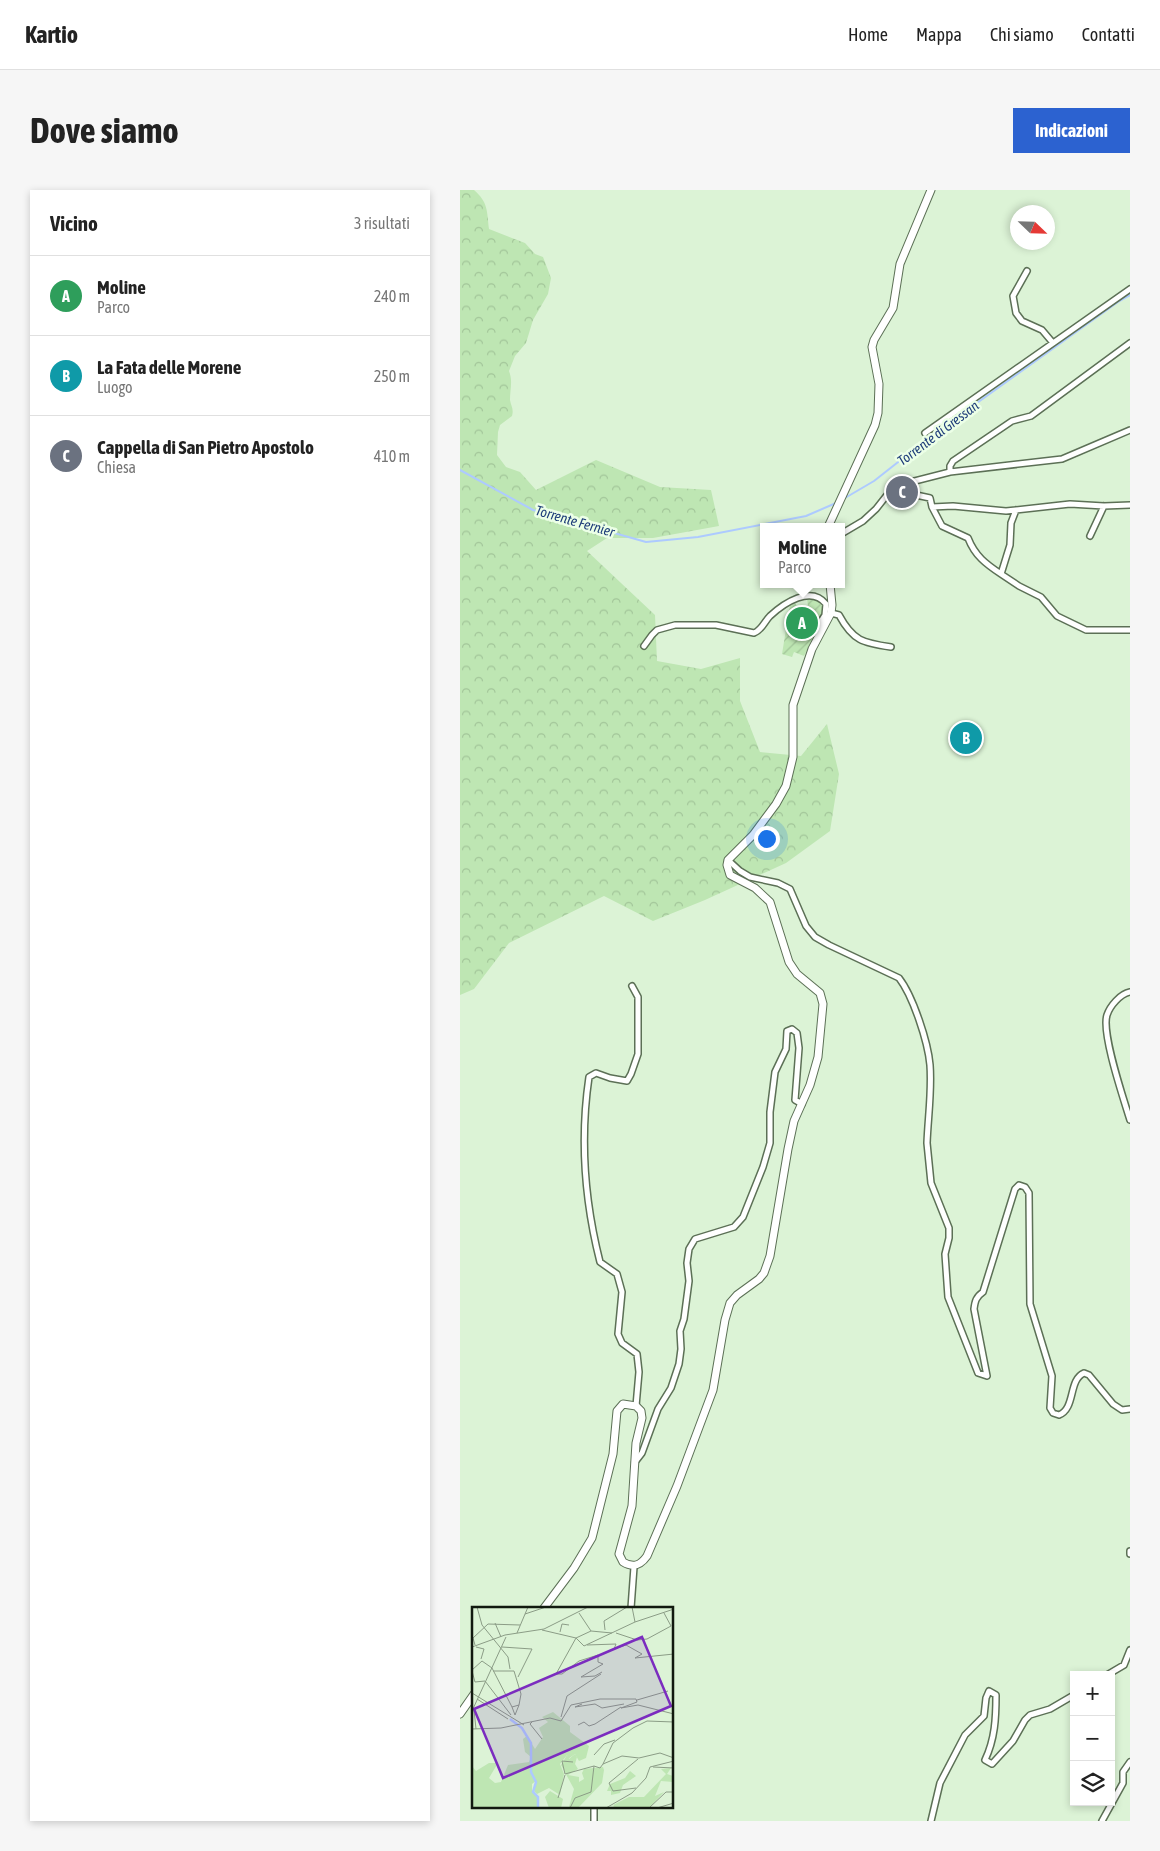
<!DOCTYPE html>
<html lang="it">
<meta charset="utf-8">
<style>
body{margin:0;font-family:"Asap Condensed",sans-serif;background:#f6f6f6;color:#222}
.controls{position:absolute;right:15px;bottom:15px;display:grid;overflow:hidden;border-radius:0px;box-shadow:0 2px 8px #0003}
.controls button{width:45px;height:45px;display:grid;place-items:center;padding:0;border:0;border-bottom:1px solid #e0e0e0;background:#fff;color:#222;font:25px sans-serif}
.compass{position:absolute;left:550px;top:15px;width:45px;height:45px;border-radius:50%;background:#fff;box-shadow:0 2px 8px #0003;rotate:113deg}
.you{position:absolute;left:306px;top:648px;width:18px;height:18px;margin:-12px;border:4px solid #fff;border-radius:50%;background:#1a73e8;box-shadow:0 0 0 8px #1a73e833}
.badge{display:grid;place-items:center;width:32px;height:32px;border-radius:50%;background:#2c62d0;color:#fff;font-size:16px;font-weight:700}
.pin{position:absolute;translate:-50% -50%;border:2px solid #fff;box-shadow:0 1px 5px #0006}
.popup{position:absolute;left:300px;top:333px;width:85px;height:65px;box-sizing:border-box;display:grid;place-content:center;border-radius:0px;background:#fff;filter:drop-shadow(0 1px 4px #0005);font-size:16px;white-space:nowrap;color:#767676}
.popup b{font-size:19px;color:#222}
.popup::after{content:'';position:absolute;left:50%;top:100%;margin-left:-10px;border:10px solid transparent;border-top-color:#fff}
.list{margin:0;padding:0;list-style:none}
h2{display:flex;justify-content:space-between;align-items:center;height:65px;margin:0;padding:0 20px;font-size:21px}
h2 small{font-size:16px;font-weight:400;color:#767676}
.list li{display:grid;grid-template-columns:32px 1fr auto;gap:15px;align-items:center;box-sizing:border-box;height:80px;padding:0 20px;border-top:1px solid #e0e0e0}
.list b{display:block;font-size:19px;white-space:nowrap}
.list p{margin:0;font-size:16px;white-space:nowrap;color:#767676}
.list em{font-size:16px;font-style:normal;color:#767676}
.icon{flex:none;width:28px;height:28px;fill:none;stroke:currentColor;stroke-width:2;stroke-linecap:round;stroke-linejoin:round}
.map{position:relative;flex:none;width:670px;height:1631px;overflow:hidden;border-radius:0px}
header{display:flex;align-items:center;gap:30px;box-sizing:border-box;height:70px;padding:0 25px;background:#fff;border-bottom:1px solid #e0e0e0}
header strong{font-size:24px}
nav{display:flex;gap:28px;margin-inline-start:auto;font-size:18px}
.intro{display:flex;align-items:center;justify-content:space-between;box-sizing:border-box;height:120px;padding:0 30px}
h1{margin:0;font-size:35px}
.button{padding:12px 22px;border-radius:0px;background:#2c62d0;color:#fff;font-size:18px;font-weight:700}
main{display:flex;gap:30px;padding:0 30px}
aside{flex:1;background:#fff;border-radius:0px;box-shadow:0 2px 8px #0003}
.map>svg:first-child{display:block}
</style>
<header>
<strong>Kartio</strong>
<nav><a>Home</a><a>Mappa</a><a>Chi siamo</a><a>Contatti</a></nav>
</header>
<div class="intro"><h1>Dove siamo</h1><a class="button">Indicazioni</a></div>
<main>
<aside>
<h2>Vicino<small>3 risultati</small></h2>
<ul class="list">
<li><span class="badge" style="background:#2e9e5b">A</span><div><b>Moline</b><p>Parco</p></div><em>240 m</em></li>
<li><span class="badge" style="background:#0f9aa8">B</span><div><b>La Fata delle Morene</b><p>Luogo</p></div><em>250 m</em></li>
<li><span class="badge" style="background:#6b7280">C</span><div><b>Cappella di San Pietro Apostolo</b><p>Chiesa</p></div><em>410 m</em></li>
</ul>
</aside>
<div class="map">
<svg width="670" height="1631" viewBox="0 0 670 1631">
<defs>
<pattern id="forest-crowns" width="20" height="18" patternUnits="userSpaceOnUse" patternTransform="scale(1.25)"><rect width="20" height="18" fill="#bee6b3"/><path d="M2 6a3 3 0 1 1 6 0M12 15a3 3 0 1 1 6 0" fill="none" stroke="#a2c599"/></pattern>
<pattern id="garden-furrows" width="10" height="10" patternUnits="userSpaceOnUse" patternTransform="scale(1.25)"><rect width="10" height="10" fill="#bee6b3"/><path d="M-1 1l2-2M0 10L10 0M9 11l2-2" fill="none" stroke="#a2c599"/></pattern>
</defs>
<rect width="100%" height="100%" fill="#dcf3d6"/>
<path fill="url(#forest-crowns)" d="M0 0H14C28 12 27 21 29 39L65 53 75 64 83 67 91 88 88 104 73 130 66 153 55 166 49 181C53 191 50 199 50 210 51 216 54 219 52 226L40 235 38 242 37 265 46 277 60 282 76 300 136 270 200 297 251 300 259 336 193 348H147L127 361 195 425 197 471 241 479 280 468V511L300 562 341 566 367 534 379 584 370 641 326 673 245 710 193 731 144 706 49 753 14 799 0 805Z"/>
<path fill="url(#garden-furrows)" d="M347 407C356 408 362 411 364 421L354 440 355 444 344 466 334 462 332 467 322 464 330 415 335 413 340 421 348 417Z"/>
<g fill="none" stroke-linecap="round" stroke-linejoin="round">
<path stroke="#adcaff" stroke-width="2" d="M0 280 73 320 186 352 238 347 346 326 376 313
M385 308 414 291 475 243 658 112 670 105"/>
<defs>
<path id="street" d="M567 81 553 106 556 123 562 131 582 140 593 153
M465 243 670 99
M490 282 602 269 670 240
M450 292 456 305 470 308 472 317
M556 320 551 333 550 355 541 384C526 374 515 366 508 348L482 336 472 317 493 316 546 321 610 314 644 316 670 315
M381 344 403 331 416 319 431 300 439 295 490 282V276L493 271 552 231 571 226 670 153
M630 346 644 316
M541 384 559 396 581 407 597 426 626 440H670
M371 423 379 425C393 451 403 453 431 457
M184 456 192 445 197 440 215 435H256L294 443C302 440 304 432 310 426 324 413 351 395 366 414L365 425 358 436 361 440
M268 670 280 681 290 687 318 693 330 699 346 736 355 747 369 755 439 788C453 806 468 852 470 875 472 901 468 927 467 953L471 993 489 1038V1048L485 1064 488 1107 518 1183 527 1186 514 1119C515 1111 516 1107 523 1102L555 999 559 995 565 997 569 1003 570 1114 592 1186 590 1218 593 1223 599 1225C616 1218 608 1190 624 1183L629 1185 653 1214 662 1220 670 1219
M172 796 178 807V864L171 884 167 891 150 888 136 883 129 887C120 948 125 1013 140 1072L157 1084 162 1102 158 1144 162 1153 177 1164 179 1182 176 1216
M670 802C660 804 650 816 647 825 641 843 664 910 670 930
M175 1272 182 1263 198 1219 211 1198 219 1174 221 1159 220 1141 224 1129 229 1091 227 1073 229 1059 235 1049 274 1037 283 1027 303 977 310 953V922L315 882 326 859 327 841 332 839 337 843 339 858 335 910 342 914
M670 1361V1364
M171 1418 174 1377
M647 1485 664 1475 670 1460
M134 1617V1631
M471 1631 480 1593 505 1545 524 1526 526 1508 529 1501 536 1505C536 1528 535 1549 525 1570L532 1574 553 1551 565 1530 570 1525 590 1519 614 1505
M642 1631 663 1593V1582L670 1572"/>
<path id="secondary" d="M368 337 415 235 418 223 419 194 412 157 414 150 433 118 440 74 471 0
M84 1418 114 1378 132 1348 153 1264 157 1221 163 1214 176 1216 181 1221 182 1228 176 1253 172 1316 159 1364 163 1372C173 1378 180 1376 187 1366L217 1296 253 1200 265 1130 270 1113 277 1105 299 1089 304 1083 310 1066 328 959 334 931 350 895 358 867 363 814 360 803 337 784 329 772 310 712 295 698 270 685 267 675 268 670 293 645 316 614 326 596 333 567V515L352 459 371 423 372 415 370 394
M0 1524 14 1504"/>
</defs>
<use href="#street" stroke="#5c7056" stroke-width="8"/>
<use href="#secondary" stroke="#5c7056" stroke-width="9"/>
<use href="#street" stroke="#fff" stroke-width="5"/>
<use href="#secondary" stroke="#fff" stroke-width="7"/>
</g>
<g text-anchor="middle" dominant-baseline="central" stroke-width="5" stroke-linejoin="round" paint-order="stroke">
<g font-size="14" font-style="italic" fill="#1e3d7a" stroke="#ecffe7">
<text transform="translate(478 243) rotate(-37)">Torrente di Gressan</text>
<text transform="translate(115 331) rotate(16)">Torrente Fernier</text>
</g>
</g>
<g transform="translate(12 1417)">
<rect width="201" height="201" fill="#dcf3d6"/>
<path d="M95 148 97 152 103 147 105 150 103 157 106 162 96 168 107 170V175L112 172 110 166 112 162 131 160 132 163 130 176 106 201 97 200 102 182 89 158ZM158 164 164 169 151 178 148 186 139 188V184H135L138 177 153 171ZM78 184 91 192 89 201H77L73 190Z" fill="#bee6b3"/>
<path d="M81 105 98 119V125L117 139 114 151 107 154 103 147 96 152 95 148 88 157 92 167 88 188 77 181 65 187 62 184 64 174 60 177V185L65 189 66 201H0V159L4 164 17 156H26L17 171 23 176 29 175 36 158 57 155 59 150 53 145 51 132 55 129 63 142 71 130 67 121 76 115 70 110ZM199 161 195 167 201 169V175L189 174 183 189 192 185 177 201H141L142 198 135 201 157 190H172L194 167 189 162Z" fill="#bee6b3"/>
<path fill="none" stroke="#adcaff" stroke-width="2.5" d="M38 112 50 121 59 136V165L64 175 61 185 66 190V201"/>
<path fill="none" stroke="#8b9c86" stroke-width="1" d="M5 0 10 18 36 50 38 62M160 0 163 15M107 6 119 24 140 26M53 7 74 0M23 16 29 30M70 23 104 31 119 24M133 23 132 14 155 0M88 25 90 17 97 18M45 26 56 0M144 26 165 33 175 32 199 19 192 6M3 38 1 31 16 17 48 18M115 38 144 37 142 42 154 38 170 47 163 51 202 47M0 40 33 28 72 22 116 0M4 40 12 42 9 52M30 40 60 42 46 70M0 63 10 54 20 61 40 100 47 98 43 108 40 100M0 64 3 75 13 74 39 108M21 64H42L49 87 47 98M130 65 123 69 109 70 131 57 126 55V48L107 54 90 67H84L104 31 112 39 163 15 202 2M0 86 52 118M5 92 36 112M165 93 196 84M110 97 103 100 123 97 130 101 152 97M2 103 4 122M0 104 34 30M89 110 95 89 129 67M60 115 58 117 70 132M202 115 175 114 161 121 141 136 131 157 150 149 167 151 188 146 202 151M106 118 112 115 117 119 123 117 149 100M0 122 29 121 78 111 89 114 99 98 128 92H164L165 95 149 101 166 98 202 107M122 148 132 137 143 133M101 155 90 154 93 167 122 159M181 160 202 161M164 181 141 184 137 176 166 152M86 191 93 168M98 201 103 191 119 185 122 159 128 161 131 157M134 201 160 186 174 171 178 160 202 154M177 201 194 185H202M185 201 202 196"/>
<path fill="#7b2cbf" fill-opacity="0.15" stroke="#7b2cbf" stroke-width="2.5" d="M170 30 199 99 31 171 2 102Z"/>
<rect width="201" height="201" fill="none" stroke="#11190f" stroke-width="2.5"/>
</g>
</svg>
<div class="controls">
<button>+</button>
<button>−</button>
<button><svg class="icon" aria-label="layers" viewBox="0 0 24 24"><path d="M12 4l9 5-9 5-9-5zM3 14l9 5 9-5"/></svg></button>
</div>
<svg class="compass" viewBox="-18 -18 36 36"><path d="M0-13l5 13h-10z" fill="#e53935"/><path d="M0 13l5-13h-10z" fill="#767676"/></svg>
<div class="you"></div>
<div class="pin badge" style="left:342px;top:433px;background:#2e9e5b">A</div>
<div class="popup"><b>Moline</b>Parco</div>
<div class="pin badge" style="left:506px;top:548px;background:#0f9aa8">B</div>
<div class="pin badge" style="left:442px;top:302px;background:#6b7280">C</div>
</div>
</main>
